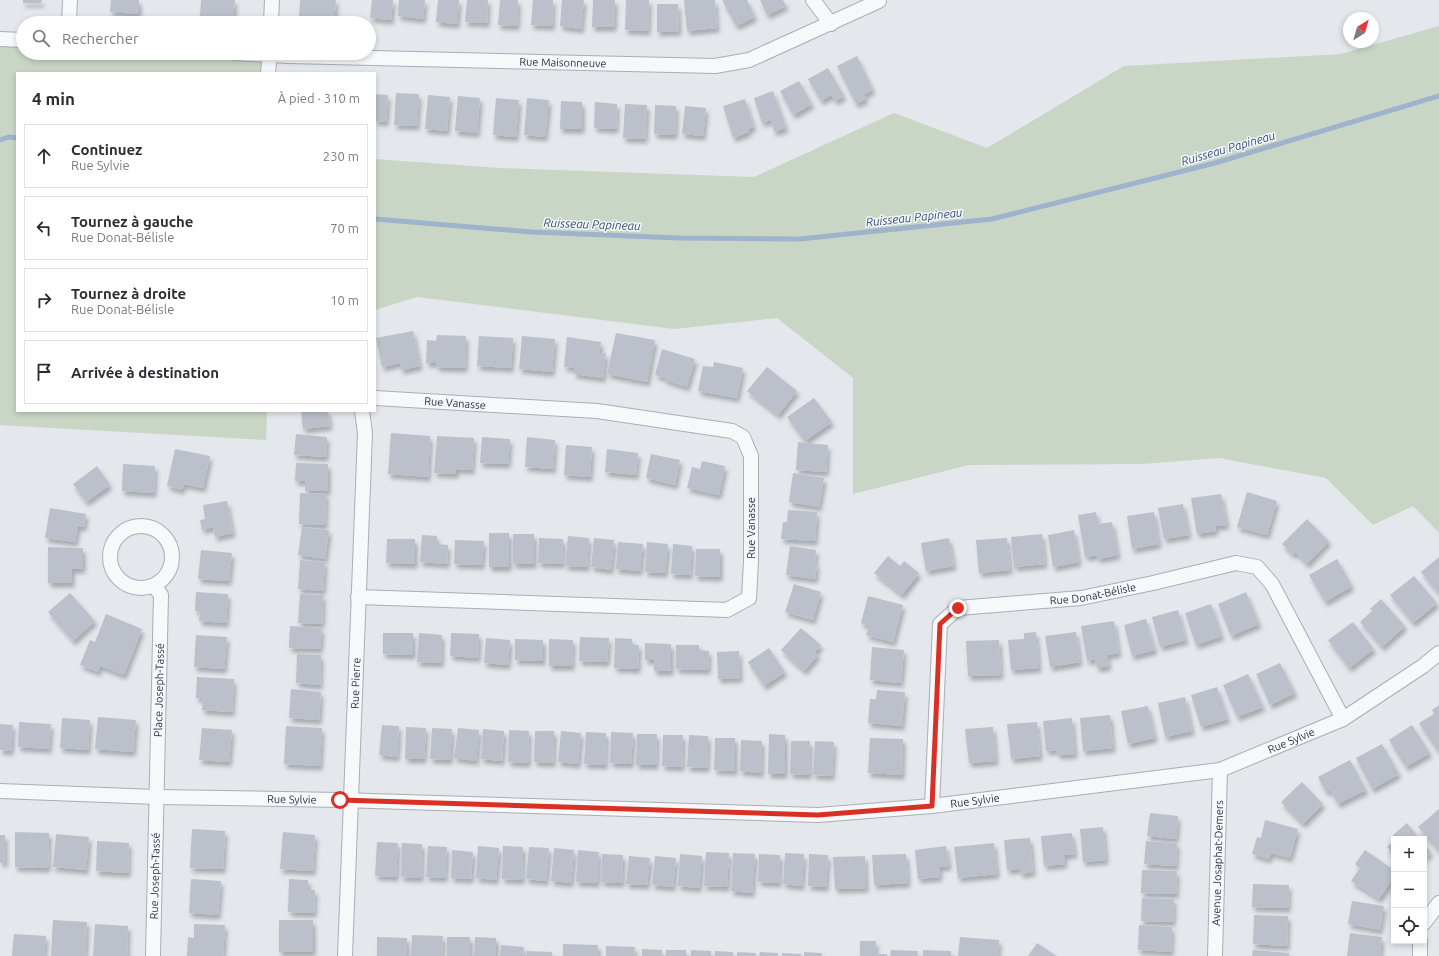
<!DOCTYPE html>
<html lang="fr">
<meta charset="utf-8">
<style>
body{margin:0;font-family:Ubuntu,sans-serif;background:#f7f7f7;color:#2b2b33}
.controls{position:absolute;right:12px;bottom:12px;display:grid;overflow:hidden;border-radius:0px;box-shadow:0 2px 6px #0003}
.controls button{width:36px;height:36px;display:grid;place-items:center;padding:0;border:0;border-bottom:1px solid #e1e1e2;background:#fff;color:#2b2b33;font:20px sans-serif}
.compass{position:absolute;left:1343px;top:12px;width:36px;height:36px;border-radius:50%;background:#fff;box-shadow:0 2px 6px #0003;rotate:37deg}
.stop{position:absolute;width:12px;height:12px;margin:-9px;border:3px solid #d93025;border-radius:50%;background:#fff}
.stop.end{background:#d93025;border-color:#fff;box-shadow:0 1px 4px #0008}
.list{margin:0;padding:0;list-style:none}
h2{display:flex;justify-content:space-between;align-items:center;height:52px;margin:0;padding:0 16px;font-size:17px}
h2 small{font-size:13px;font-weight:400;color:#7c7c81}
.list li{display:grid;grid-template-columns:26px 1fr auto;gap:12px;align-items:center;box-sizing:border-box;height:64px;margin:0 8px 8px;padding:0 8px;border:1px solid #e1e1e2;border-radius:0px}
.list b{display:block;font-size:15px;white-space:nowrap}
.list p{margin:0;font-size:13px;white-space:nowrap;color:#7c7c81}
.list em{font-size:13px;font-style:normal;color:#7c7c81}
.icon{flex:none;width:22px;height:22px;fill:none;stroke:currentColor;stroke-width:2;stroke-linecap:round;stroke-linejoin:round}
.map{position:relative;flex:none;width:1439px;height:956px;overflow:hidden}
.search{position:absolute;background:#fff;box-shadow:0 2px 6px #0003;left:16px;top:16px;width:360px;height:44px;display:flex;align-items:center;gap:10px;box-sizing:border-box;padding:0 14px;border-radius:22px;color:#7c7c81;font-size:15px}
.panel{position:absolute;background:#fff;box-shadow:0 2px 6px #0003;left:16px;top:72px;width:360px;height:340px;border-radius:0px}
.map>svg:first-child{display:block}
</style>
<div class="map">
<svg width="1439" height="956" viewBox="0 0 1439 956">
<defs>
<filter id="shadow"><feDropShadow dx="2.5" dy="4.5" stdDeviation="2" flood-color="#0004"/></filter>
</defs>
<rect width="100%" height="100%" fill="#e4e7ec"/>
<path fill="#c9d6c5" d="M1439 26V533L1413 506 1373 525 1326 478 1219 458 1142 464 969 465 853 494V378L777 318 674 329 417 297 375 310V159L499 168 754 177 894 113 987 148 1124 66 1341 54Z
M0 39 23 40V53H236L270 55 268 73H17V411H267L266 440 0 425Z"/>
<g fill="none" stroke-linecap="round" stroke-linejoin="round">
<path stroke="#9fb4cc" stroke-width="5" d="M0 140 9 137 17 138
M375 219 532 232 679 238 800 239 992 219 1215 163 1439 96"/>
</g>
<path fill="#bbc0ca" filter="url(#shadow)" d="M23 0H42L41 3H23Z
M111 0H139V14L110 12Z
M201 0H235L233 19 200 16Z
M300 0H336L334 22 299 19Z
M372 0H393L391 20 370 18Z
M399 0H425L423 19 398 16Z
M438 0H459L457 24 436 22Z
M467 0H488L487 23 465 22Z
M500 0H518L517 26 498 25Z
M533 0H553L552 26 531 25Z
M562 0H584L581 29 560 26Z
M593 0H615L614 27H592Z
M626 0H649L648 31 625 30Z
M684 0H715L717 28 687 31Z
M722 0H747L755 17 736 26Z
M760 0H783L786 6 767 15Z
M657 4H678L679 31 657 32Z
M857 56 873 90 864 94 866 99 856 104 837 66Z
M828 68 844 96 835 101 831 95 821 101 808 79Z
M799 81 812 104 793 115 780 91Z
M773 91 786 128 774 132 771 120 762 123 754 98Z
M396 93 419 94 417 126 394 125Z
M375 94 388 95 386 122 375 121Z
M428 95 450 97 447 131 425 129Z
M458 96 480 98 477 133 455 131Z
M496 98 519 100 516 137 493 135Z
M527 98 549 100 545 137 524 135Z
M745 99 754 127 748 129 749 132 733 138 723 106Z
M561 101 582 102V129H560Z
M595 102 617 104 616 129 594 128Z
M625 104 647 105 645 139 623 138Z
M655 105 676 106 675 135 654 134Z
M685 106 706 108 703 136 682 134Z
M413 331 420 366 401 370 400 363 382 367 376 338Z
M616 333 655 340 647 382 607 374Z
M437 335 466 336 465 368 436 367 437 363H426L427 340 436 341Z
M479 336 513 338 511 368 477 366Z
M522 336 555 339 552 372 519 369Z
M567 337 601 342 599 353H606L603 378 574 374V368L564 367Z
M662 349 695 359 687 387 665 380V378L655 375Z
M714 362 743 368 737 398 698 391 703 366 713 367Z
M767 367 797 391 778 415 747 391Z
M814 398 832 422 805 441 787 417Z
M301 411H328L330 426 303 429Z
M391 433 430 436 428 477 388 474Z
M296 434 327 437 326 457 294 455Z
M437 436 474 438 472 470 456 469V474L434 473Z
M482 437 510 439 508 464 480 463Z
M527 437 555 440 553 469 525 467Z
M798 442 828 445 826 472 796 470Z
M566 445 592 447 590 477 564 475Z
M175 449 210 456 203 488 184 484 182 490 167 486Z
M607 449 638 453 636 475 605 472Z
M651 454 680 460 675 485 646 478Z
M702 461 725 466 719 495 687 488 692 467 700 469Z
M296 463 328 464V491H305V481H295Z
M123 464 155 466 154 493 122 491Z
M97 466 110 485 86 502 73 484Z
M793 473 824 478 819 507 789 502Z
M1247 492 1277 501 1267 535 1237 527Z
M300 493 326 494 325 525 299 524Z
M1221 494 1227 525 1215 526 1216 531 1197 534 1191 498Z
M227 501 233 533 215 537 213 527 202 530 200 520 205 519 203 505Z
M1183 504 1189 535 1164 539 1158 508Z
M50 508 86 514 84 527 78 526 75 542 45 538Z
M788 510 817 512 815 541 781 539 783 522H787Z
M1096 512 1098 524 1112 522 1118 555 1098 559 1097 555 1085 557 1078 515Z
M1154 512 1159 544 1132 549 1127 516Z
M1307 519 1329 541 1307 564 1295 552 1293 555 1282 544Z
M302 527 329 530 325 559 298 555Z
M1074 530 1079 562 1053 567 1048 535Z
M489 533H509V567H489Z
M513 534H534V564H513Z
M1042 534 1045 564 1014 567 1011 537Z
M422 535 437 536V544L448 545 447 564 420 562Z
M568 536 589 538 587 567 565 566Z
M539 538 563 539 562 564 538 563Z
M594 538 614 540 611 570 591 567Z
M949 538 954 566 926 571 921 543Z
M1007 538 1010 570 979 573 976 540Z
M387 539H415V564L386 563Z
M455 540 484 541 482 565 454 564Z
M618 542 643 544 640 571 616 569Z
M647 542 668 544 665 573 645 572Z
M673 544 692 546 690 575 671 574Z
M790 546 816 550 815 564H817L815 579 786 575Z
M48 547 83 548V569H72V583H48Z
M696 549H720V577L695 576Z
M201 550 232 553 229 581 198 579Z
M888 556 900 566 904 561 919 573 902 595 874 573Z
M1439 557V594L1421 572Z
M1337 559 1352 586 1325 602 1309 575Z
M300 560 325 562 323 591 298 589Z
M1414 576 1437 603 1413 623 1390 595Z
M794 584 821 592 813 620 785 612Z
M196 592 228 594 226 623 199 621 200 611H195Z
M1246 592 1259 624 1231 636 1218 604Z
M70 593 95 621 73 641 48 612Z
M300 594 323 595 322 624 298 623Z
M868 596 903 605 893 642 866 635 869 626 861 623Z
M1381 599 1405 626 1382 647 1360 622 1372 611 1370 609Z
M1211 604 1222 636 1196 645 1185 613Z
M1178 610 1186 640 1160 647 1152 617Z
M106 614 142 629 124 675 100 666 98 672 80 665 90 640 95 642Z
M1146 619 1155 650 1132 656 1124 625Z
M1114 621 1119 653 1107 655 1109 666 1097 668 1095 659 1087 661 1081 626Z
M1353 622 1374 649 1349 668 1328 640Z
M290 626 322 628 320 649 289 648Z
M801 628 821 645 815 652 818 655 804 671 781 650Z
M1036 632 1039 668 1011 670 1008 640 1024 639V633Z
M1076 632 1080 662 1050 667 1045 636Z
M383 633H413V655L383 654Z
M419 633 442 635 441 663 417 662Z
M451 633 479 634 478 658 450 656Z
M196 635 227 637 224 669 194 667Z
M580 637 609 638 607 662 579 661Z
M486 638 510 640 508 665 484 663Z
M615 638 632 639V645H639L638 669 614 668Z
M515 639 543 640V661L515 660Z
M549 639 573 640 572 666H549Z
M999 640 1001 675 968 676 966 641Z
M645 643 671 644V671H654V660H645Z
M676 645H699V650L709 651 708 670 676 669Z
M872 647 904 650 901 683 870 680Z
M769 648 785 672 764 686 748 662Z
M739 651 740 678 718 679 717 652Z
M297 654 321 655 320 685 296 683Z
M1280 663 1295 693 1270 705 1256 674Z
M1248 674 1263 707 1237 717 1223 685Z
M197 677 234 679 232 712 202 710 203 699 196 698Z
M1217 687 1228 719 1201 727 1191 695Z
M291 689 321 692 319 720 289 718Z
M877 690 905 692 902 726 868 723 870 699H876Z
M1185 697 1192 731 1165 737 1158 703Z
M1439 705V749L1437 750 1419 723 1434 714 1432 710Z
M1148 706 1155 738 1128 744 1121 711Z
M1110 715 1113 748 1083 751 1080 718Z
M98 717 136 720 133 752 95 749Z
M62 718 90 720 88 750 60 748Z
M1072 718 1075 754 1058 755 1057 750 1046 751 1043 721Z
M19 722 51 724 49 749 18 747Z
M1037 722 1040 756 1011 759 1007 724Z
M0 724 13 725 11 751 0 750Z
M382 725 399 726 397 757 379 755Z
M1412 725 1430 753 1406 767 1389 740Z
M286 726 322 728 320 766 284 764Z
M406 727 426 728 424 759H405Z
M993 727 996 761 969 763 965 729Z
M202 728 232 730 229 762 199 760Z
M432 728 452 729 450 760 430 759Z
M458 728 479 730 476 761 454 758Z
M483 729 504 731 502 761 481 759Z
M509 730 529 731 528 763 508 762Z
M535 731H554L553 763 534 762Z
M561 731 581 733 578 764 558 762Z
M586 732 606 733 605 765 584 764Z
M611 732 633 733 631 764 610 763Z
M637 734H657L656 765H636Z
M769 734 785 735V774H768Z
M663 735H683L682 767 662 766Z
M689 735 708 736 707 768 687 767Z
M715 738H735V771L714 770Z
M870 738 903 739 902 775 868 773Z
M741 740 762 741 761 773 740 771Z
M791 741H810L809 775 790 774Z
M815 741 834 742 832 776 813 775Z
M1382 744 1399 774 1372 789 1356 758Z
M1350 760 1366 790 1338 804 1330 790 1326 792 1318 777Z
M1302 782 1323 804 1303 824 1281 802Z
M1439 809V851L1418 827Z
M1150 813 1178 816 1176 839 1147 836Z
M1265 820 1298 829 1290 858 1271 853 1269 859 1252 854 1257 837 1261 838Z
M1407 823 1420 839H1396L1393 835Z
M1103 827 1106 860 1083 862 1080 829Z
M192 829 225 831 223 869 190 868Z
M15 832 49 833 48 868 15 867Z
M283 832 315 835 313 871 280 869Z
M1072 833 1075 854 1064 855 1065 864 1044 866 1041 836Z
M56 834 89 837 86 870 53 867Z
M0 835H5V863H0Z
M1030 838 1033 872 1021 874 1020 869 1007 870 1004 840Z
M97 841 129 843 128 873 96 871Z
M1146 841 1177 843 1176 866 1144 864Z
M1394 841V855L1387 847Z
M377 842 398 843 396 877 375 876Z
M402 843 422 844 421 878 401 877Z
M994 843 997 874 958 878 954 847Z
M1424 844 1431 852 1424 858Z
M428 846 447 847 445 878 426 877Z
M478 846 499 848 496 880 476 878Z
M503 846 523 847 522 880 502 879Z
M946 846 949 866 939 867 940 877 918 879 915 850Z
M529 847 549 848 546 881 526 879Z
M554 848 574 850 571 883 551 881Z
M452 850 473 852 471 879 451 878Z
M578 850 599 852 597 883 576 882Z
M1365 850 1394 870V877L1379 899 1351 881 1360 868 1355 864Z
M706 852 729 853 727 887 704 886Z
M733 853 755 854 752 893 731 891Z
M785 853 804 854 802 886 783 884Z
M602 854 623 855 622 883 601 882Z
M680 854 702 856 699 888 678 886Z
M759 854 780 855 779 883 758 882Z
M809 854 828 855 826 887 808 886Z
M906 854 908 883 874 885 872 855Z
M629 856 650 858 647 885 626 884Z
M655 856 676 858 673 887 652 885Z
M865 856 866 888 835 889 833 857Z
M1142 870 1177 871 1176 894 1141 893Z
M191 879 221 881 218 915 189 913Z
M289 879 308 880V890H315L314 913 288 912Z
M1253 884 1289 885 1288 908 1252 907Z
M1142 898 1174 899 1173 922 1141 921Z
M1352 901 1384 906 1380 930 1348 924Z
M1254 915 1288 916 1287 946 1253 944Z
M53 920 87 922 85 956H51Z
M279 920H313V952H279Z
M95 924 128 926 127 956H93Z
M194 924 225 925 223 956H187L188 937 194 938Z
M1139 925 1172 927 1171 952 1138 950Z
M1350 933 1382 937 1380 956H1347Z
M14 934 46 936 44 956H12Z
M412 935 443 936 442 956H411Z
M377 937 407 938V956H377Z
M447 937H470V956H447Z
M475 937 496 938V956H474Z
M960 937 999 940 998 956H958Z
M860 941H876L875 954H887V956H860Z
M1037 943 1057 956H1028Z
M563 944 598 945V956H563Z
M501 945 524 947 523 956H500Z
M606 946 635 947 634 956H606Z
M642 949 662 950V956H642Z
M666 950H686V956H666Z
M691 950 711 951V956H691Z
M891 950 918 951 917 956H890Z
M923 950 951 951V956H923Z
M1253 950 1289 953V956H1252Z
M527 951 552 952V956H527Z
M715 951 733 952V956H715Z
M737 952 756 953V956H737Z
M760 952 778 953V956H759Z
M804 952 822 953V956H804Z
M782 953 801 954V956H782Z"/>
<g fill="none" stroke-linecap="round" stroke-linejoin="round">
<defs>
<g id="street">
<path d="M813 0 831 24"/>
<path d="M69 23 70 0"/>
<path d="M271 23 272 0"/>
<path d="M0 39 23 40"/>
<path id="s1" d="M234 53 289 56 715 66 749 60 879 1"/>
<path d="M268 73 270 53"/>
<circle cx="141" cy="557" r="31"/>
<path d="M358 597 727 610 749 598 751 561V456L743 437 732 431 597 411 375 398"/>
<path id="s2" d="M0 791 157 797 340 800 818 815 932 806 1220 770 1343 719 1423 666 1439 653"/>
<path id="s3" d="M932 806 940 624 958 608 1081 598 1153 583 1236 563 1257 567 1272 584 1343 719"/>
<path d="M1424 923 1439 903"/>
<path id="s4" d="M153 956 161 595 154 586"/>
<path id="s5" d="M345 956 365 433 362 411"/>
<path id="s6" d="M1215 956 1220 770"/>
<path d="M1420 956V941"/>
</g>
</defs>
<use href="#street" stroke="#a9aeb7" stroke-width="16"/>
<use href="#street" stroke="#f7f8fa" stroke-width="14"/>
</g>
<g fill="none" stroke-linecap="round" stroke-linejoin="round">
<path stroke="#d93025" stroke-width="5" d="M340 800 818 815 932 806 940 624 958 608"/>
</g>
<g text-anchor="middle" dominant-baseline="central" stroke-width="3" stroke-linejoin="round" paint-order="stroke">
<g font-size="11" fill="#2b3445" stroke="#f4f6f9">
<text stroke="none"><textPath href="#s1" startOffset="329">Rue Maisonneuve</textPath></text>
<text transform="translate(455 403) rotate(4)">Rue Vanasse</text>
<text transform="translate(751 528) rotate(-90)">Rue Vanasse</text>
<text stroke="none"><textPath href="#s3" startOffset="342">Rue Donat-Bélisle</textPath></text>
<text stroke="none"><textPath href="#s5" startOffset="273">Rue Pierre</textPath></text>
<text stroke="none"><textPath href="#s4" startOffset="266">Place Joseph-Tassé</textPath></text>
<text stroke="none"><textPath href="#s2" startOffset="1300">Rue Sylvie</textPath></text>
<text stroke="none"><textPath href="#s2" startOffset="292">Rue Sylvie</textPath></text>
<text stroke="none"><textPath href="#s2" startOffset="976">Rue Sylvie</textPath></text>
<text stroke="none"><textPath href="#s6" startOffset="93">Avenue Josaphat-Demers</textPath></text>
<text stroke="none"><textPath href="#s4" startOffset="80">Rue Joseph-Tassé</textPath></text>
</g>
<g font-size="12" font-style="italic" fill="#34527a" stroke="#f4f6f9">
<text transform="translate(1228 148) rotate(-16)">Ruisseau Papineau</text>
<text transform="translate(914 217) rotate(-6)">Ruisseau Papineau</text>
<text transform="translate(592 224) rotate(2)">Ruisseau Papineau</text>
</g>
</g>
</svg>
<div class="controls">
<button>+</button>
<button>−</button>
<button><svg class="icon" aria-label="locate" viewBox="0 0 24 24"><circle cx="12" cy="12" r="6"/><path d="M12 2v4M12 18v4M2 12h4M18 12h4"/></svg></button>
</div>
<svg class="compass" viewBox="-18 -18 36 36"><path d="M0-13l5 13h-10z" fill="#e53935"/><path d="M0 13l5-13h-10z" fill="#7c7c81"/></svg>
<div class="stop" style="left:340px;top:800px"></div>
<div class="stop end" style="left:958px;top:608px"></div>
<div class="search"><svg class="icon" aria-label="search" viewBox="0 0 24 24"><circle cx="10" cy="10" r="6"/><path d="M15 15l6 6"/></svg>Rechercher</div>
<section class="panel">
<h2>4 min<small>À pied · 310 m</small></h2>
<ul class="list">
<li><svg class="icon" aria-label="ahead" viewBox="0 0 24 24"><path d="M12 20V5M6 11l6-6 6 6"/></svg><div><b>Continuez</b><p>Rue Sylvie</p></div><em>230 m</em></li>
<li><svg class="icon" aria-label="left" viewBox="0 0 24 24"><path d="M17 20v-9H6M10 6l-5 5 5 5"/></svg><div><b>Tournez à gauche</b><p>Rue Donat-Bélisle</p></div><em>70 m</em></li>
<li><svg class="icon" aria-label="right" viewBox="0 0 24 24"><path d="M7 20v-9h11M14 6l5 5-5 5"/></svg><div><b>Tournez à droite</b><p>Rue Donat-Bélisle</p></div><em>10 m</em></li>
<li><svg class="icon" aria-label="arrive" viewBox="0 0 24 24"><path d="M6 21V4h12l-3 4 3 4H6"/></svg><div><b>Arrivée à destination</b></div></li>
</ul>
</section>
</div>
